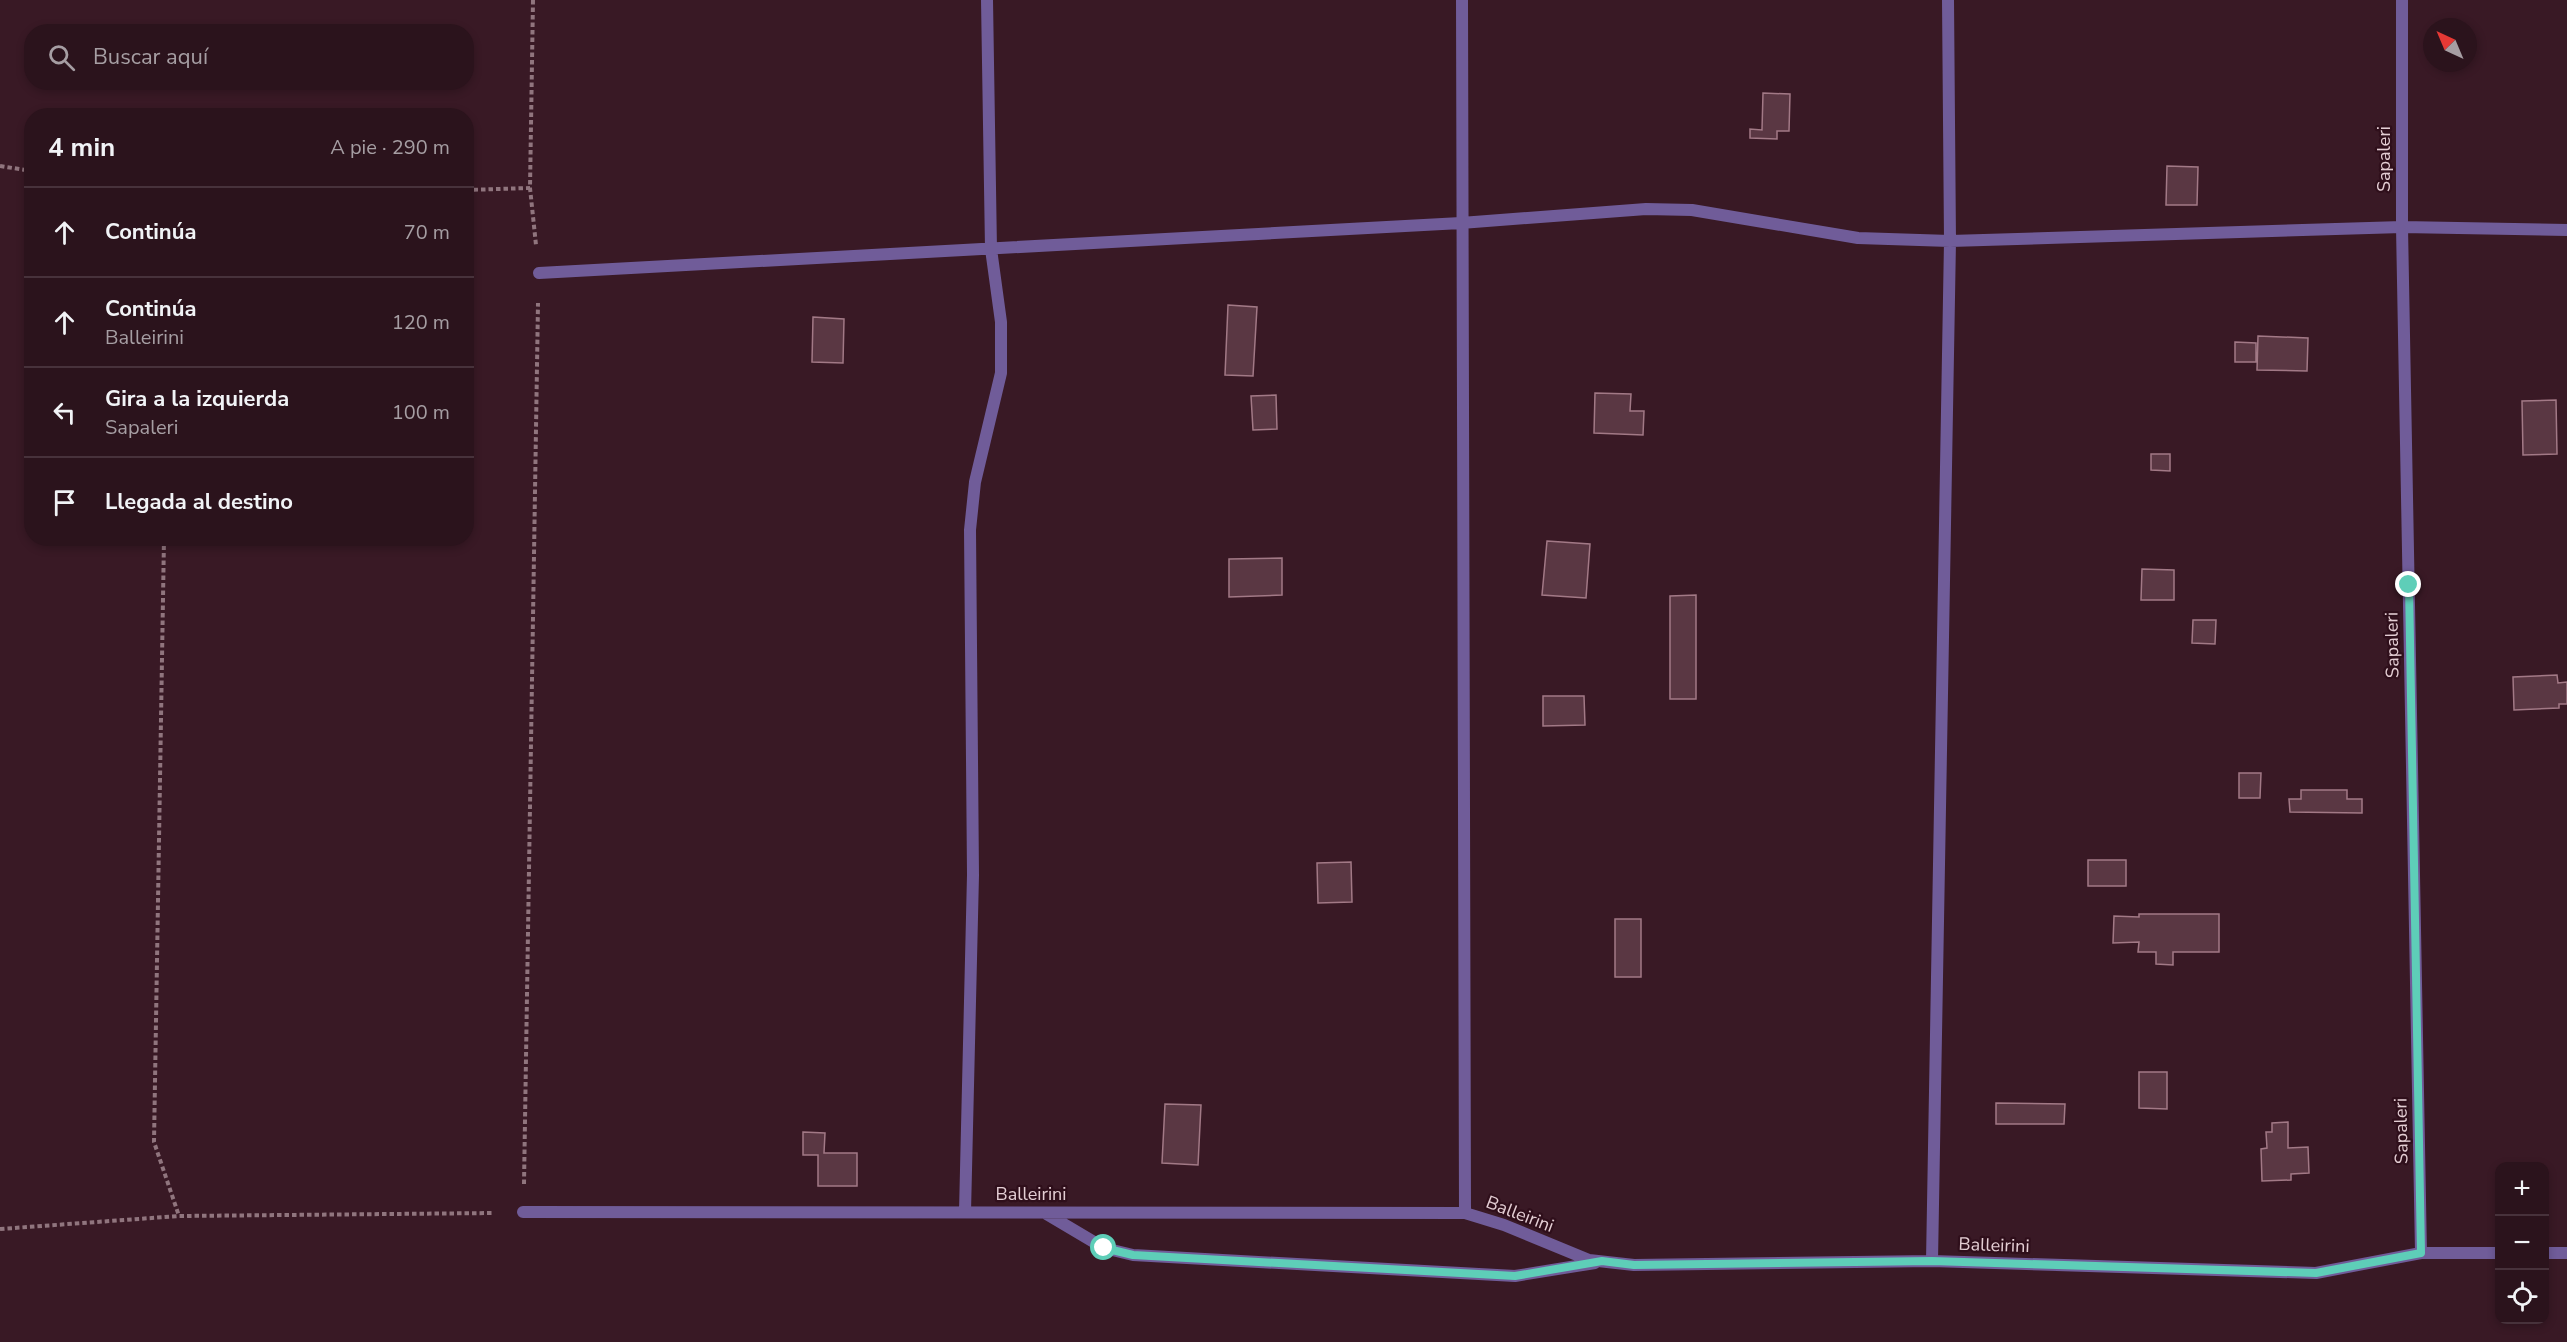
<!DOCTYPE html>
<html lang="es">
<meta charset="utf-8">
<style>
body{margin:0;font-family:"Nunito Sans",sans-serif;background:#372029;color:#f1f3f6}
.controls{position:absolute;right:18px;bottom:18px;display:grid;overflow:hidden;border-radius:12px;box-shadow:0 3px 9px #0003}
.controls button{width:54px;height:54px;display:grid;place-items:center;padding:0;border:0;border-bottom:2px solid #47323b;background:#2b131c;color:#f1f3f6;font:30px sans-serif}
.compass{position:absolute;left:2423px;top:18px;width:54px;height:54px;border-radius:50%;background:#2b131c;box-shadow:0 3px 9px #0003;rotate:316deg}
.stop{position:absolute;width:18px;height:18px;margin:-14px;border:4px solid #5eceb8;border-radius:50%;background:#fff}
.stop.end{background:#5eceb8;border-color:#fff;box-shadow:0 2px 6px #0008}
.list{margin:0;padding:0;list-style:none}
h2{display:flex;justify-content:space-between;align-items:center;height:78px;margin:0;padding:0 24px;font-size:26px}
h2 small{font-size:20px;font-weight:400;color:#a69ea3}
.list li{display:grid;grid-template-columns:39px 1fr auto;gap:18px;align-items:center;box-sizing:border-box;height:90px;padding:0 24px;border-top:2px solid #47323b}
.list b{display:block;font-size:22px;white-space:nowrap}
.list p{margin:0;font-size:20px;white-space:nowrap;color:#a69ea3}
.list em{font-size:20px;font-style:normal;color:#a69ea3}
.icon{flex:none;width:33px;height:33px;fill:none;stroke:currentColor;stroke-width:2;stroke-linecap:round;stroke-linejoin:round}
.map{position:relative;flex:none;width:2567px;height:1342px;overflow:hidden}
.search{position:absolute;background:#2b131c;box-shadow:0 3px 9px #0003;left:24px;top:24px;width:450px;height:66px;display:flex;align-items:center;gap:15px;box-sizing:border-box;padding:0 21px;border-radius:24px;color:#a69ea3;font-size:22px}
.panel{position:absolute;background:#2b131c;box-shadow:0 3px 9px #0003;left:24px;top:108px;width:450px;height:438px;border-radius:24px}
.map>svg:first-child{display:block}
</style>
<div class="map">
<svg width="2567" height="1342" viewBox="0 0 2567 1342">
<rect width="100%" height="100%" fill="#391925"/>
<path fill="#5a3743" stroke="#a27986" stroke-width="1.5" d="M1763 93 1790 94 1789 131H1777V139L1750 138V129L1762 130Z
M2167 166 2198 167 2197 205H2166Z
M1228 305 1257 307 1253 376 1225 375Z
M813 317 844 319 843 363 812 362Z
M2258 336 2308 338 2307 371 2257 370Z
M2235 342 2256 343V362H2235Z
M1595 393 1631 394 1630 411H1644L1643 435 1594 433Z
M1276 395 1277 429 1253 430 1251 396Z
M2556 400 2557 454 2523 455 2522 401Z
M2151 454H2170V471L2151 470Z
M1547 541 1590 544 1586 598 1542 595Z
M1282 558V595L1229 597V559Z
M2142 569 2174 570V600H2141Z
M1696 595V699H1670V596Z
M2193 620H2216L2215 644 2192 643Z
M2557 675 2558 683 2567 682V704H2559V708L2514 710 2513 677Z
M1543 696H1584L1585 725 1543 726Z
M2239 773H2261L2260 798H2239Z
M2301 790H2347V799H2362V813L2290 812 2289 799H2301Z
M2088 860H2126V886H2088Z
M1351 862 1352 902 1318 903 1317 863Z
M2139 914H2219V952H2173V965L2156 964V952H2138L2139 942 2113 943 2114 916 2139 917Z
M1615 919H1641V977H1615Z
M2139 1072H2167V1109L2139 1108Z
M1996 1103 2065 1104 2064 1124H1996Z
M1165 1104 1201 1105 1198 1165 1162 1163Z
M2288 1122V1148L2308 1147 2309 1173 2291 1174V1180L2262 1181 2261 1149 2267 1148 2266 1132H2272V1123Z
M803 1132 825 1133 824 1153H857V1186H818V1155H803Z"/>
<g fill="none" stroke-linecap="round" stroke-linejoin="round">
<path stroke="#90757e" stroke-width="4" stroke-dasharray="4.5 3" stroke-linecap="butt" d="M533 0 530 188 536 245
M0 166 32 171
M466 190 530 188
M164 538 154 1142 179 1216
M524 1184 538 303
M0 1229 179 1216 494 1213"/>
<path stroke="#705c99" stroke-width="12" d="M1462 0 1465 1213
M2402 0V227L2421 1253
M539 273 1461 223 1646 209 1692 210 1858 238 1950 241 2402 227 2567 230
M523 1212 1465 1213 1504 1225 1589 1260 1634 1265 1932 1261 2316 1273 2421 1253H2500
M965 1212 973 875 970 530 975 482 1001 373V322L991 249 987 0
M1045 1213 1104 1248 1133 1255 1515 1276 1595 1263
M2544 1253H2567
M1932 1261 1950 241 1948 0"/>
</g>
<g fill="none" stroke-linecap="round" stroke-linejoin="round">
<path stroke="#5eceb8" stroke-width="8" d="M1104 1248 1133 1255 1515 1276 1602 1261 1634 1265 1932 1261 2316 1273 2421 1253 2409 585"/>
</g>
<g text-anchor="middle" dominant-baseline="central" stroke-width="4.5" stroke-linejoin="round" paint-order="stroke">
<g font-size="18" fill="#e4ced4" stroke="#2f0f1b">
<text transform="translate(2384 159) rotate(-90)">Sapaleri</text>
<text transform="translate(2392 645) rotate(-91)">Sapaleri</text>
<text transform="translate(2401 1131) rotate(-91)">Sapaleri</text>
<text x="1031" y="1194">Balleirini</text>
<text transform="translate(1520 1214) rotate(21)">Balleirini</text>
<text transform="translate(1994 1245) rotate(2)">Balleirini</text>
</g>
</g>
</svg>
<div class="controls">
<button>+</button>
<button>−</button>
<button><svg class="icon" aria-label="locate" viewBox="0 0 24 24"><circle cx="12" cy="12" r="6"/><path d="M12 2v4M12 18v4M2 12h4M18 12h4"/></svg></button>
</div>
<svg class="compass" viewBox="-18 -18 36 36"><path d="M0-13l5 13h-10z" fill="#e53935"/><path d="M0 13l5-13h-10z" fill="#a69ea3"/></svg>
<div class="stop" style="left:1104px;top:1248px"></div>
<div class="stop end" style="left:2409px;top:585px"></div>
<div class="search"><svg class="icon" aria-label="search" viewBox="0 0 24 24"><circle cx="10" cy="10" r="6"/><path d="M15 15l6 6"/></svg>Buscar aquí</div>
<section class="panel">
<h2>4 min<small>A pie · 290 m</small></h2>
<ul class="list">
<li><svg class="icon" aria-label="ahead" viewBox="0 0 24 24"><path d="M12 20V5M6 11l6-6 6 6"/></svg><div><b>Continúa</b></div><em>70 m</em></li>
<li><svg class="icon" aria-label="ahead" viewBox="0 0 24 24"><path d="M12 20V5M6 11l6-6 6 6"/></svg><div><b>Continúa</b><p>Balleirini</p></div><em>120 m</em></li>
<li><svg class="icon" aria-label="left" viewBox="0 0 24 24"><path d="M17 20v-9H6M10 6l-5 5 5 5"/></svg><div><b>Gira a la izquierda</b><p>Sapaleri</p></div><em>100 m</em></li>
<li><svg class="icon" aria-label="arrive" viewBox="0 0 24 24"><path d="M6 21V4h12l-3 4 3 4H6"/></svg><div><b>Llegada al destino</b></div></li>
</ul>
</section>
</div>
